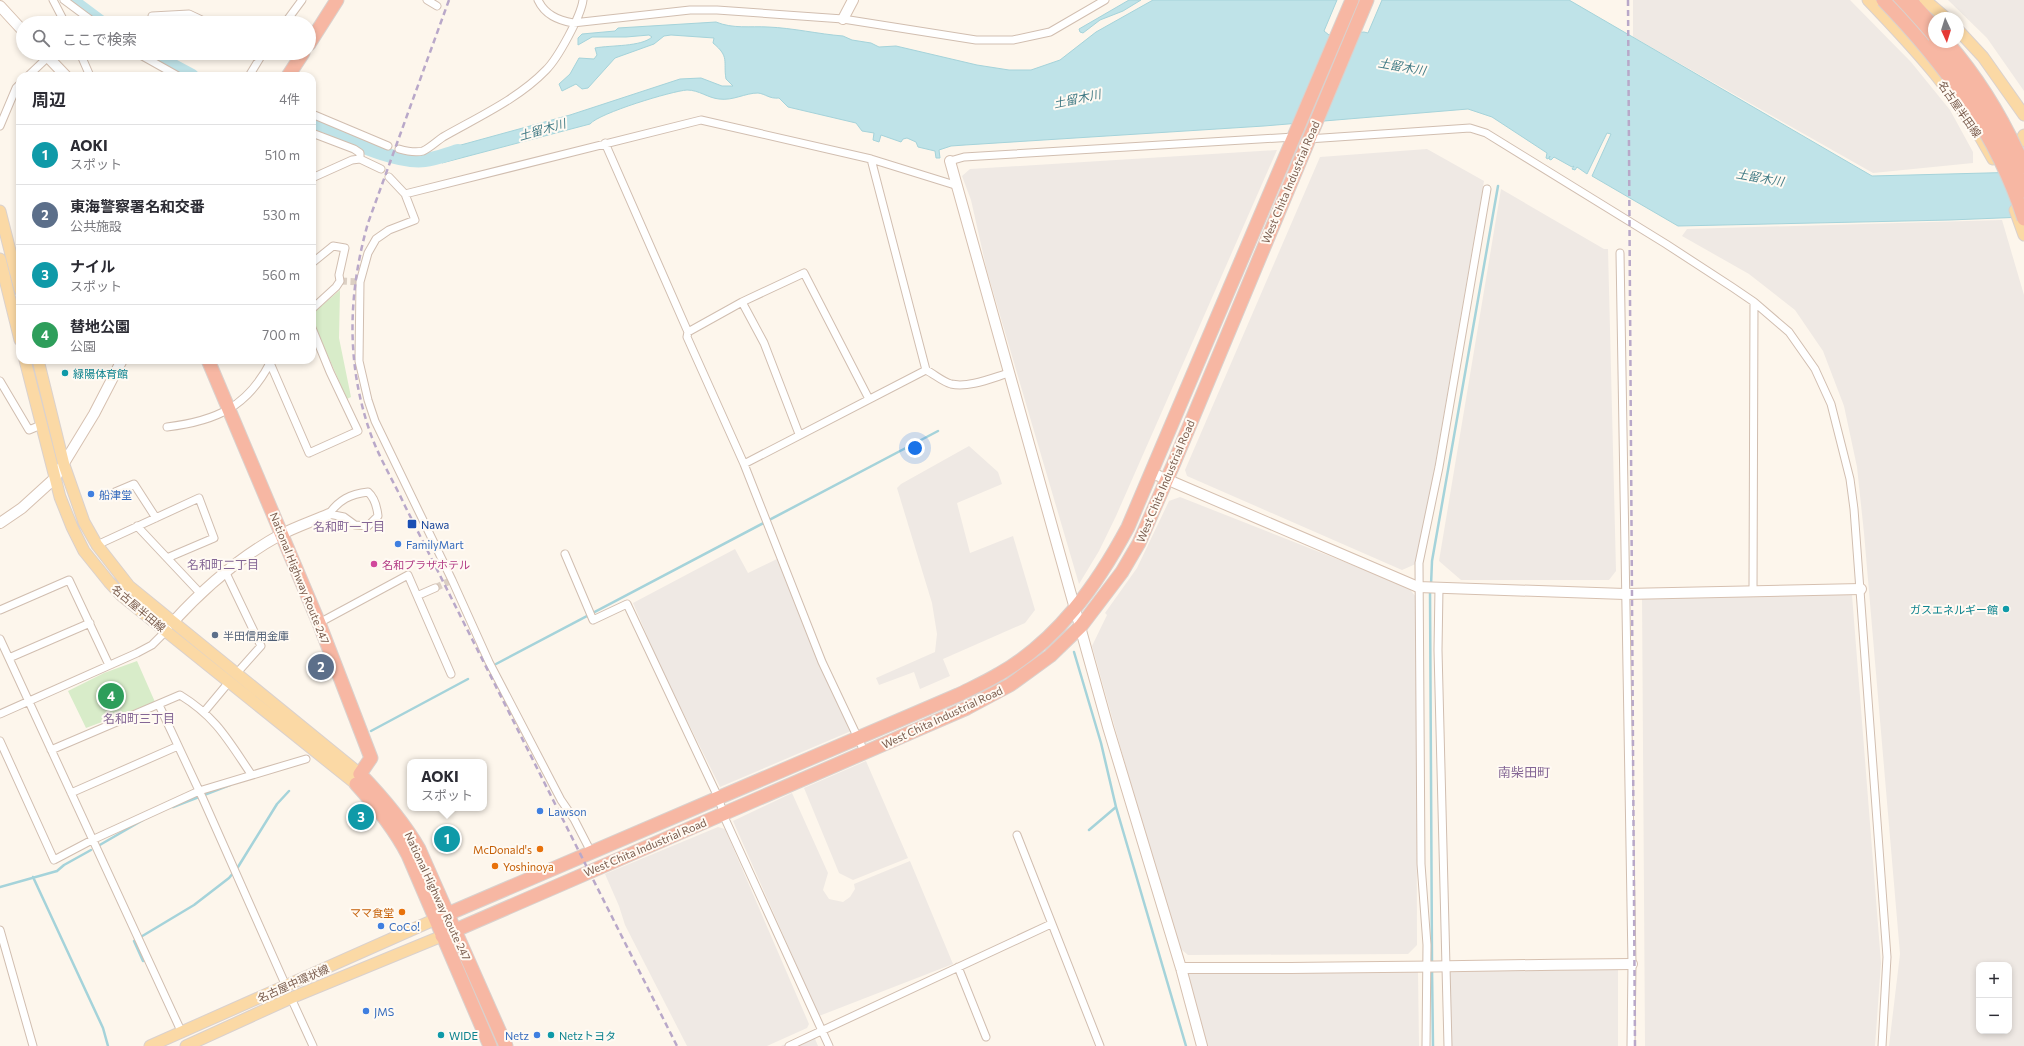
<!DOCTYPE html>
<html lang="ja">
<meta charset="utf-8">
<style>
body{margin:0;font-family:Commissioner,"Noto Sans JP",sans-serif;background:#f7f7f7;color:#2b2b33}
.controls{position:absolute;right:12px;bottom:12px;display:grid;overflow:hidden;border-radius:8px;box-shadow:0 2px 6px #0003}
.controls button{width:36px;height:36px;display:grid;place-items:center;padding:0;border:0;border-bottom:1px solid #e1e1e2;background:#fff;color:#2b2b33;font:20px sans-serif}
.compass{position:absolute;left:1928px;top:12px;width:36px;height:36px;border-radius:50%;background:#fff;box-shadow:0 2px 6px #0003;rotate:176deg}
.you{position:absolute;left:915px;top:448px;width:14px;height:14px;margin:-10px;border:3px solid #fff;border-radius:50%;background:#1a73e8;box-shadow:0 0 0 6px #1a73e833}
.badge{display:grid;place-items:center;width:26px;height:26px;border-radius:50%;background:#b45309;color:#fff;font-size:13px;font-weight:700}
.pin{position:absolute;translate:-50% -50%;border:2px solid #fff;box-shadow:0 1px 4px #0006}
.popup{position:absolute;left:407px;top:759px;width:80px;height:52px;box-sizing:border-box;display:grid;place-content:center;border-radius:8px;background:#fff;filter:drop-shadow(0 1px 3px #0005);font-size:13px;white-space:nowrap;color:#7c7c81}
.popup b{font-size:15px;color:#2b2b33}
.popup::after{content:'';position:absolute;left:50%;top:100%;margin-left:-8px;border:8px solid transparent;border-top-color:#fff}
.list{margin:0;padding:0;list-style:none}
h2{display:flex;justify-content:space-between;align-items:center;height:52px;margin:0;padding:0 16px;font-size:17px}
h2 small{font-size:13px;font-weight:400;color:#7c7c81}
.list li{display:grid;grid-template-columns:26px 1fr auto;gap:12px;align-items:center;box-sizing:border-box;height:60px;padding:0 16px;border-top:1px solid #e1e1e2}
.list b{display:block;font-size:15px;white-space:nowrap}
.list p{margin:0;font-size:13px;white-space:nowrap;color:#7c7c81}
.list em{font-size:13px;font-style:normal;color:#7c7c81}
.icon{flex:none;width:22px;height:22px;fill:none;stroke:currentColor;stroke-width:2;stroke-linecap:round;stroke-linejoin:round}
.map{position:relative;flex:none;width:2024px;height:1046px;overflow:hidden}
.search{position:absolute;background:#fff;box-shadow:0 2px 6px #0003;left:16px;top:16px;width:300px;height:44px;display:flex;align-items:center;gap:10px;box-sizing:border-box;padding:0 14px;border-radius:22px;color:#7c7c81;font-size:15px}
.panel{position:absolute;background:#fff;box-shadow:0 2px 6px #0003;left:16px;top:72px;width:300px;height:292px;border-radius:12px}
.map>svg:first-child{display:block}
</style>
<div class="map">
<svg width="2024" height="1046" viewBox="0 0 2024 1046">
<rect width="100%" height="100%" fill="#fdf6ec"/>
<path fill="#efe9e4" fill-rule="evenodd" d="M1633 0H1850L1911 62 1950 110 1973 152V163L1873 173 1633 37Z
M1948 0H2024V91L1987 38Z
M1427 149 1484 181 1418 563 1402 570 1187 476 1185 470 1320 157Z
M1277 150 1116 516 1099 551 1079 584 987 271 971 200 962 176 970 169Z
M1501 189 1604 249H1608L1616 571 1609 580H1461L1439 561Z
M2002 220 2024 295V1046H1889L1900 954 1864 533 1857 467 1844 406 1823 351 1795 310 1749 274 1682 236 1687 229ZM1979 965H2009V1031H1979Z
M969 446 998 472 1002 484 957 503 970 553 1013 536 1035 610 1025 623 943 659 950 676 920 689 914 672 879 685 876 678 935 652 937 634 932 603 897 488 901 484Z
M1180 497 1408 587 1416 597 1417 945 1408 954 1188 955 1176 945 1092 646 1107 615 1105 613 1137 568 1169 501Z
M735 549 748 573 777 559 851 731 720 787 660 666 633 603Z
M1642 595H1852L1881 963 1875 1046H1645Z
M866 761 908 858 853 880 839 873 804 788Z
M792 793 828 873 823 890 829 899 843 902 850 897 855 889 854 884 910 861 953 964 819 1016 733 821Z
M718 827 725 829 809 1024 807 1028 767 1046H687L625 925 619 906 605 874Z
M1411 963 1418 972 1419 1046H1205L1184 968Z
M1455 964H1612L1618 970V1046H1446V972Z
M811 1033 813 1034 818 1046H781Z"/>
<path fill="#d8ecc9" d="M340 290 339 338 351 397 347 399 312 320 313 313Z
M137 661 155 702 86 728 68 691 104 673Z"/>
<path fill="#bfe3e8" stroke="#a5d3da" d="M1129 0H1141L1123 11 1100 20 1083 33 1080 32 1079 29Z
M1153 0H1337L1324 31 1329 35 1364 32 1368 33 1382 0H1569L1872 176 2024 172V217L1950 220 1678 226 1592 176 1611 134 1607 133 1587 174 1577 167 1575 170 1572 169 1574 166 1572 167 1554 157 1551 160 1549 159 1550 156 1548 159 1546 158 1547 153 1492 117 1468 109 1264 126 965 145 951 146 939 150 940 158H936L935 151 918 147 916 142 907 138 903 139 901 142 881 135 879 142 873 140 874 133 862 131 856 123 788 107 779 98C769 99 766 94 758 93 745 93 733 101 719 99 708 98 699 90 687 90 672 91 599 113 590 124L442 163 439 151 570 115 680 79 701 78 722 86H733L726 79C723 61 730 57 713 43L714 38 671 35 664 36 654 44 615 58 588 88 582 89 576 84 562 91 559 84 570 74 579 58 594 59 597 55 595 48C611 45 641 47 652 37L649 35 626 37H592L578 45V38L582 34 615 31 618 28 716 22C733 29 750 26 768 27 793 28 818 34 843 36L852 40 871 43 879 47 896 46 977 65 1009 70H1031L1060 60 1096 32Z"/>
<g fill="none" stroke-linecap="round" stroke-linejoin="round">
<path stroke="#a5d3da" stroke-width="2.5" d="M1431 585 1432 561 1498 186
M1430 590 1432 963
M1074 652 1101 743 1116 807 1089 830
M496 664 938 431
M371 731 468 679
M173 807 230 785
M1116 807 1186 1046
M98 846 143 820
M33 877 103 1028 108 1046
M0 887 57 871 64 865 91 850
M143 961 134 941 194 905 229 878 238 867 277 804 289 791
M1432 968 1433 1046"/>
<path stroke="#bfe3e8" stroke-width="14" d="M71 0 102 23
M149 53 192 76
M312 125C342 137 394 164 425 160 437 159 447 154 458 151"/>
<path stroke="#dcd0c4" stroke-width="7" stroke-dasharray="7 3.5" stroke-linecap="butt" d="M340 281 360 282
M435 588 452 580"/>
<defs>
<path id="street" d="M53 0 65 23
M64 0 95 23
M427 0 437 6
M538 0C545 15 558 20 573 23L690 10H717L843 19 976 40H1013L1050 32 1105 0
M152 16 189 14 208 23
M285 23 302 0
M80 53 90 76
M137 53 178 76
M251 53 259 59
M28 76 48 57
M249 76 263 53
M312 114 388 146
M0 126 16 88 20 84
M312 133 354 149 360 153V159
M1308 139 1470 128 1486 133 1666 244 1732 287 1754 302 1789 332 1815 369 1831 404 1850 479 1854 509 1887 957 1882 1046
M605 143 688 332 687 337 744 464 822 662 865 753
M399 149C406 151 415 153 423 151 430 148 437 141 443 137 478 117 518 99 546 70 558 58 581 16 583 0
M871 159 926 370C934 374 943 382 951 384 969 388 992 378 1009 373
M950 161 964 157 1294 137
M389 177 405 194 415 220 389 230 376 239 368 253 360 282 359 361 368 400 375 421 452 580 489 662 561 800 574 819 591 852
M312 178 352 160 360 159 381 169
M405 194 701 120 871 159 958 186
M1620 253 1632 964 1631 1046
M312 263 333 246 345 248 339 275 340 281 336 287 312 309
M742 302 764 343 799 434
M688 332 742 302 804 273 869 399
M270 363 309 453 358 431 330 372 312 328
M0 381 29 430 41 425
M167 427C216 421 248 407 271 361
M744 464 926 370
M368 492C375 498 377 507 378 516L368 526 355 525 344 517 329 514C339 500 350 494 368 492Z
M108 495 134 484 156 518
M137 526 200 593
M97 545 199 498 214 538 167 558
M565 554 593 620 627 604 718 797 726 821 829 1046
M225 571 261 646 236 674
M1439 588 1438 650 1448 1046
M1753 592 1754 302
M419 595 435 588
M0 610 69 580 109 665
M319 623 408 575 451 674
M0 639 182 1033
M9 658 90 623
M159 705 203 799 286 986
M204 712 229 682
M0 714 137 653 152 645 168 629
M0 741 54 860 92 840 199 791 306 759
M51 750 180 695C216 717 228 740 251 774
M71 793 178 746
M1017 835 1100 1046
M0 930 33 1046
M958 967 986 1037
M291 998 313 1046
M789 1046 1051 924
M1426 1046 1427 945 1421 864 1419 563 1439 467 1487 189"/>
<path id="secondary" d="M0 6 23 31
M843 19 853 0
M44 53 66 76
M950 161 1108 727 1181 968 1202 1046
M1152 473 1418 587 1625 594 1861 589
M0 523 22 508 55 478 94 414 122 360
M173 622C205 587 238 558 280 535 295 527 313 521 329 514
M1181 968C1331 969 1482 965 1632 964"/>
<path id="primary" d="M1868 0C1916 50 1959 97 1993 159
M1925 0 1946 18
M1958 30 1983 57 2024 115
M2006 149 2019 143 2024 135
M2015 210 2024 235
M0 211 20 290
M0 259 20 340
M25 360 60 497 72 527 84 551 109 582 122 596 356 784
M38 360 64 465 84 522 97 545 129 586 360 774
M150 1046 436 919
M186 1046 291 998 442 936"/>
<path id="highway" d="M1896 0 1934 41
M1910 0 1934 27
M309 44 337 0
M288 76 303 53
M208 360 319 623 371 758 360 774C383 798 403 821 419 849L506 1046
M356 784C376 806 394 828 408 855L490 1046
M436 919 958 695C972 688 986 682 999 674 1057 641 1097 585 1128 527L1352 0
M442 936 967 708 1010 685 1050 656 1081 626 1122 572 1139 543 1174 463 1367 0"/>
</defs>
<use href="#street" stroke="#d1beb0" stroke-width="9"/>
<use href="#secondary" stroke="#d6c0b0" stroke-width="12"/>
<use href="#primary" stroke="#dad1cd" stroke-width="13"/>
<use href="#highway" stroke="#dad1cd" stroke-width="15"/>
<use href="#street" stroke="#fff" stroke-width="7"/>
<use href="#secondary" stroke="#fff" stroke-width="10"/>
<use href="#primary" stroke="#fbd9a5" stroke-width="11"/>
<use href="#highway" stroke="#f7b7a3" stroke-width="13"/>
<path stroke="#b9a8c9" stroke-width="2.5" stroke-dasharray="6 4" stroke-linecap="butt" d="M449 0 368 223C348 293 346 363 370 432 379 458 394 482 405 506L677 1046
M1628 0 1635 1046"/>
<defs>
<path id="highway-bridge" d="M1883 0C1944 63 1997 134 2024 219
M1935 42C1973 87 2002 137 2024 191
M1947 42C1979 79 2005 122 2024 167"/>
</defs>
<use href="#highway-bridge" stroke="#dad1cd" stroke-width="15" stroke-linecap="butt"/>
<use href="#highway-bridge" stroke="#f7b7a3" stroke-width="13"/>
</g>
<g fill="#0f9aa8" stroke="#fffaf3" stroke-width="1.5">
<circle cx="65" cy="373" r="4"/>
<circle cx="2006" cy="609" r="4"/>
<circle cx="441" cy="1035" r="4"/>
<circle cx="551" cy="1035" r="4"/>
</g>
<g fill="#3f7fe0" stroke="#fffaf3" stroke-width="1.5">
<circle cx="91" cy="494" r="4"/>
<circle cx="398" cy="544" r="4"/>
<circle cx="540" cy="811" r="4"/>
<circle cx="381" cy="926" r="4"/>
<circle cx="366" cy="1011" r="4"/>
<circle cx="537" cy="1035" r="4"/>
</g>
<rect fill="#1a4fb4" stroke="#fffaf3" stroke-width="1.5" x="407" y="519" width="10" height="10" rx="2"/>
<circle fill="#d1479c" stroke="#fffaf3" stroke-width="1.5" cx="374" cy="564" r="4"/>
<circle fill="#5c6f8a" stroke="#fffaf3" stroke-width="1.5" cx="215" cy="635" r="4"/>
<g fill="#e8710a" stroke="#fffaf3" stroke-width="1.5">
<circle cx="540" cy="849" r="4"/>
<circle cx="495" cy="866" r="4"/>
<circle cx="402" cy="912" r="4"/>
</g>
<g text-anchor="middle" dominant-baseline="central" stroke-width="4" stroke-linejoin="round" paint-order="stroke">
<g font-size="11" fill="#7a5c4d" stroke="#fffaf3">
<text transform="translate(1960 109) rotate(55)">名古屋半田線</text>
<text transform="translate(1290 182) rotate(-67)">West Chita Industrial Road</text>
<text transform="translate(1165 481) rotate(-67)">West Chita Industrial Road</text>
<text transform="translate(300 578) rotate(68)">National Highway Route 247</text>
<text transform="translate(139 608) rotate(40)">名古屋半田線</text>
<text transform="translate(942 717) rotate(-25)">West Chita Industrial Road</text>
<text transform="translate(645 847) rotate(-23)">West Chita Industrial Road</text>
<text transform="translate(438 896) rotate(65)">National Highway Route 247</text>
<text transform="translate(293 983) rotate(-24)">名古屋中環状線</text>
</g>
<g font-size="11" fill="#0d838f" stroke="#fffaf3" text-anchor="start">
<text x="73" y="373">緑陽体育館</text>
<text x="1998" y="609" text-anchor="end">ガスエネルギー館</text>
<text x="449" y="1035">WIDE</text>
<text x="559" y="1035">Netzトヨタ</text>
</g>
<g font-size="11" fill="#366cbe" stroke="#fffaf3" text-anchor="start">
<text x="99" y="494">船津堂</text>
<text x="406" y="544">FamilyMart</text>
<text x="548" y="811">Lawson</text>
<text x="389" y="926">CoCo!</text>
<text x="374" y="1011">JMS</text>
<text x="529" y="1035" text-anchor="end">Netz</text>
</g>
<g font-size="11" fill="#164399" stroke="#fffaf3" text-anchor="start">
<text x="421" y="524">Nawa</text>
</g>
<g font-size="11" fill="#b23c85" stroke="#fffaf3" text-anchor="start">
<text x="382" y="564">名和プラザホテル</text>
</g>
<g font-size="11" fill="#4e5e75" stroke="#fffaf3" text-anchor="start">
<text x="223" y="635">半田信用金庫</text>
</g>
<g font-size="11" fill="#c56008" stroke="#fffaf3" text-anchor="end">
<text x="532" y="849">McDonald's</text>
<text x="503" y="866" text-anchor="start">Yoshinoya</text>
<text x="394" y="912">ママ食堂</text>
</g>
<g font-size="12" font-style="italic" fill="#437c86" stroke="#fffaf3">
<text transform="translate(1402 66) rotate(10)">土留木川</text>
<text transform="translate(1077 98) rotate(-12)">土留木川</text>
<text transform="translate(542 129) rotate(-16)">土留木川</text>
<text transform="translate(1760 177) rotate(10)">土留木川</text>
</g>
<g font-size="12" fill="#846695" stroke="#fffaf3">
<text x="349" y="526">名和町一丁目</text>
<text x="223" y="564">名和町二丁目</text>
<text x="139" y="718">名和町三丁目</text>
</g>
<g font-size="13" fill="#846695" stroke="#fffaf3">
<text x="1524" y="772">南柴田町</text>
</g>
</g>
</svg>
<div class="controls">
<button>+</button>
<button>−</button>
</div>
<svg class="compass" viewBox="-18 -18 36 36"><path d="M0-13l5 13h-10z" fill="#e53935"/><path d="M0 13l5-13h-10z" fill="#7c7c81"/></svg>
<div class="you"></div>
<div class="pin badge" style="left:447px;top:839px;background:#0f9aa8">1</div>
<div class="popup"><b>AOKI</b>スポット</div>
<div class="pin badge" style="left:321px;top:667px;background:#5c6f8a">2</div>
<div class="pin badge" style="left:361px;top:817px;background:#0f9aa8">3</div>
<div class="pin badge" style="left:111px;top:696px;background:#2e9e5b">4</div>
<div class="search"><svg class="icon" aria-label="search" viewBox="0 0 24 24"><circle cx="10" cy="10" r="6"/><path d="M15 15l6 6"/></svg>ここで検索</div>
<section class="panel">
<h2>周辺<small>4件</small></h2>
<ul class="list">
<li><span class="badge" style="background:#0f9aa8">1</span><div><b>AOKI</b><p>スポット</p></div><em>510 m</em></li>
<li><span class="badge" style="background:#5c6f8a">2</span><div><b>東海警察署名和交番</b><p>公共施設</p></div><em>530 m</em></li>
<li><span class="badge" style="background:#0f9aa8">3</span><div><b>ナイル</b><p>スポット</p></div><em>560 m</em></li>
<li><span class="badge" style="background:#2e9e5b">4</span><div><b>替地公園</b><p>公園</p></div><em>700 m</em></li>
</ul>
</section>
</div>
